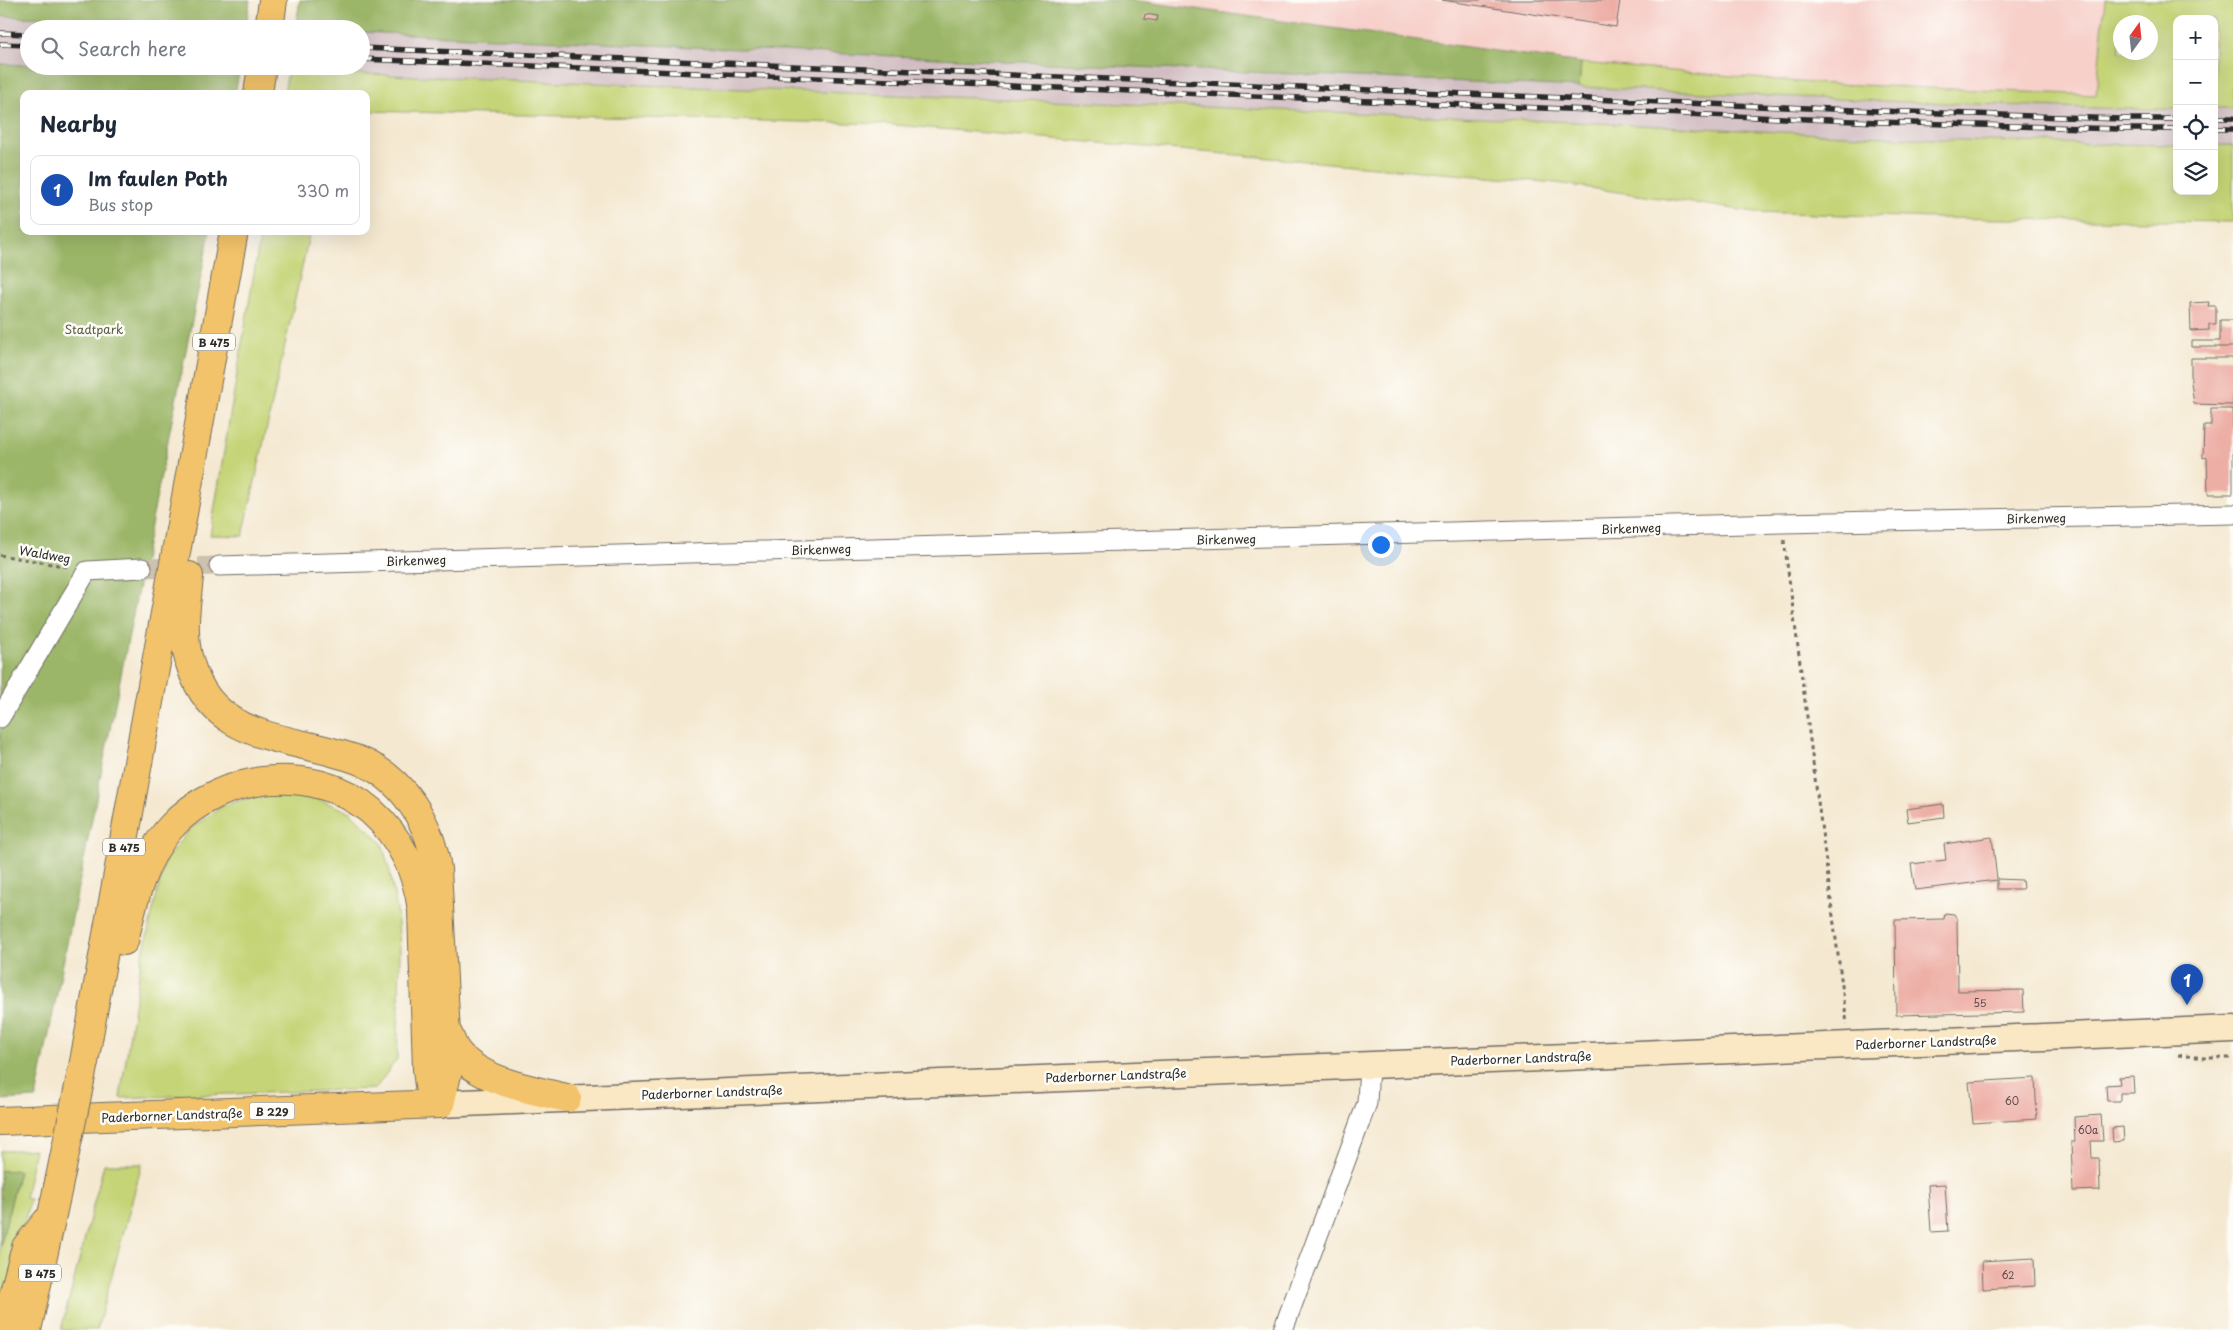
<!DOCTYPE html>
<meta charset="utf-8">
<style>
body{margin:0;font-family:"Playpen Sans",sans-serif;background:#f2f2f3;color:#1f2937}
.controls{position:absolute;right:15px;top:15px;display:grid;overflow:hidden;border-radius:10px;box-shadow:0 5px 20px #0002}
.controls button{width:45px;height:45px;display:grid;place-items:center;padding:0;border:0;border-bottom:1px solid #e0e1e3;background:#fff;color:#1f2937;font:25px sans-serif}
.compass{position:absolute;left:2113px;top:15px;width:45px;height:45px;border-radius:50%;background:#fff;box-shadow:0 5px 20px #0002;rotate:15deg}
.you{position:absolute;left:1380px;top:544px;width:18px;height:18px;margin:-12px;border:4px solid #fff;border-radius:50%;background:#1a73e8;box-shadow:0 0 0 8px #1a73e833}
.badge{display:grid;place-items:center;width:32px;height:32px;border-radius:50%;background:#d93025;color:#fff;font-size:16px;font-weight:700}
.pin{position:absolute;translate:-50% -41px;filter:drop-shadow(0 1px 2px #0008)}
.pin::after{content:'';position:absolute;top:26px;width:18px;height:15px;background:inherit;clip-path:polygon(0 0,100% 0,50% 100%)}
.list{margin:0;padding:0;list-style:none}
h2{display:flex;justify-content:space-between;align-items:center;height:65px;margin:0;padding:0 20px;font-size:21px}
h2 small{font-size:16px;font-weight:400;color:#747a83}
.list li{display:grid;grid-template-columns:32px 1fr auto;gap:15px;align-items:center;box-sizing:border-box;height:70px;margin:0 10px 10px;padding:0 10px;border:1px solid #e0e1e3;border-radius:10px}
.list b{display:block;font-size:19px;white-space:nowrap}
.list p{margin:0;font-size:16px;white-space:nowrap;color:#747a83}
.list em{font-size:16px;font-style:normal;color:#747a83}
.icon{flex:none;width:28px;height:28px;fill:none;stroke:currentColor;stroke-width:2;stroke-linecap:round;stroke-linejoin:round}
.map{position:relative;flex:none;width:2233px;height:1330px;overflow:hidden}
.search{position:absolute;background:#fff;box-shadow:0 5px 20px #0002;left:20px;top:20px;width:350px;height:55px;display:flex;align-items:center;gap:12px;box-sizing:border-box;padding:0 18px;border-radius:28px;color:#747a83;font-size:19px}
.panel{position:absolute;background:#fff;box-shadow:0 5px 20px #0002;left:20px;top:90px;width:350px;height:145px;border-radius:10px}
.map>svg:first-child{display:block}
</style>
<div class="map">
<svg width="2233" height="1330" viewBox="0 0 2233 1330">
<rect width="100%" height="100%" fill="#fdfcf7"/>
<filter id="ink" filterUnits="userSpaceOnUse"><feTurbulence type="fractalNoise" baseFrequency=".02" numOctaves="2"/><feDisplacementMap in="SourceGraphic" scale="10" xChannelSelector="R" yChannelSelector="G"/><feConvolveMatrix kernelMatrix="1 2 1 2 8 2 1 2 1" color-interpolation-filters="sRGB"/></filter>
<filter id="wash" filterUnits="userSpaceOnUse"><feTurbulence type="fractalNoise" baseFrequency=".0096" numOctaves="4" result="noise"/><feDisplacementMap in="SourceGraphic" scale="20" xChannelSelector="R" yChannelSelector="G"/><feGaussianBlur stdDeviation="1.12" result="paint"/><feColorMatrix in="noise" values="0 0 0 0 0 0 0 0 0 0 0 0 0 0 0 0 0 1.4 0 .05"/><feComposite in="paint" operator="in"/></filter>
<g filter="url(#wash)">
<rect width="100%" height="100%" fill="#f4e8d0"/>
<path fill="#f7d0ca" d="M1132 0H2105L2096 95 1812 83 1581 63Z"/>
<path fill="#d2bec2" d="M0 16 246 26 245 29H29V65L0 64Z
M361 32 1881 101 2123 109H2177V145H2107L1881 137 1577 122 288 71 289 66H361Z
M76 66H239V72Z
M2214 108H2233V145H2214Z"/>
<path fill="#c4d476" stroke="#788050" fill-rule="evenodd" d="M2105 0H2233V108H2214V19H2177V109H2123L1881 101 1579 87 1581 63 1812 83 2096 95ZM2120 22H2150V52H2120Z
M288 71C702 87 1117 104 1531 120 1746 129 1961 144 2177 145V191H2214V145H2233V222L1932 218 1755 212 1556 183 883 124 366 111V94H284Z
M261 231H310L243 536 210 535Z
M270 792 310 796 350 812 382 843 390 873 397 910 400 949 399 1006 397 1059 375 1089 120 1098 141 961 165 860 190 829 224 805Z
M35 1149 25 1198 30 1199 7 1294 0 1311V1247L19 1171H0V1151Z
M104 1164H142L97 1330H61Z"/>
<path fill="#9bb667" stroke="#637049" d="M0 0H250L246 26 0 16Z
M300 0H1132L1581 63 1579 87 361 32V29H295Z
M0 64 29 65V66L239 72 235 94H24V231H210L36 1098 0 1100Z
M19 1170 0 1247V1171Z"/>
<g id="blocks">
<path fill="#edaea5" d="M1442 0H1620L1616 27Z
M1145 14 1158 16 1157 21 1144 19Z
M2209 302 2208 306H2216V324H2209V330L2191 331 2190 303Z
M2220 320H2233V347H2192V341H2220Z
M2191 358H2233V405L2194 404 2191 382Z
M2211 409H2233V494H2208L2207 457 2203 458 2204 425H2211Z
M1943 804 1944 817 1908 822 1906 809Z
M1992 837 1997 879 2022 880 2023 889H1997V880L1915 890 1911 864 1946 860 1944 844Z
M1945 913 1954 914 1957 919 1958 991 2023 990 2024 1012 1896 1015 1895 920 1944 919Z
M2133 1076 2134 1093H2120V1101H2107L2106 1085 2120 1084 2119 1077Z
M2035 1078 2037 1119 1973 1123 1969 1082Z
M2101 1115 2103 1141H2091L2092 1158H2099L2100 1190 2073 1191 2071 1142H2075L2074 1117Z
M2123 1127 2124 1141 2113 1142 2112 1128Z
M1945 1184 1948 1231 1931 1232 1928 1185Z
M2034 1258 2035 1286 1983 1289 1982 1261Z"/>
</g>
</g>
<g filter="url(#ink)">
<use href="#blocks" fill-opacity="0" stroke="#716d65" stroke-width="1"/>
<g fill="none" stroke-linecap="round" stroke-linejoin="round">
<path stroke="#ccc2af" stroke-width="19" stroke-dasharray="19 9" stroke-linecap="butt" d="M142 568 219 566"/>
<defs>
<path id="minor" d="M219 566 1782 523 2233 514
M0 718 87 571 142 568
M1283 1330 1367 1103 1369 1065"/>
<path id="secondary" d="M440 1104 2233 1029"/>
<path id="primary" d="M0 1121 440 1104"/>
<path id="trunk" d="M269 29 273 0
M258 94 262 66
M189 576C187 600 182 627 187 652 207 745 289 734 358 760 404 778 430 823 437 869L448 1070 440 1104
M124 941C133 902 143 858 171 827 220 773 314 762 371 811 400 837 417 872 422 910L427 1069 429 1086 440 1104
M447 1032C450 1037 452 1044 455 1049 476 1081 533 1090 567 1098
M84 1062 234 231
M4 1330 26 1247 46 1222
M27 1330 58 1187"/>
</defs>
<use href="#minor" stroke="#716d65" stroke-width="21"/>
<use href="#secondary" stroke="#716d65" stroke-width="29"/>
<use href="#primary" stroke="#716d65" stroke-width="30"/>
<use href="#trunk" stroke="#716d65" stroke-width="30"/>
<path stroke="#716d65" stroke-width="3" stroke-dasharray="4 4" stroke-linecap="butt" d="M1784 540 1847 1024
M0 555 69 567
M2178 1055 2204 1058H2233"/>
<use href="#minor" stroke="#fff" stroke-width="19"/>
<use href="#secondary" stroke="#fae7c3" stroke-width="26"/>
<use href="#primary" stroke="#f2c36a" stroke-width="28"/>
<use href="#trunk" stroke="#f2c36a" stroke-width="28"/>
<defs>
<path id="rail" d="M0 33 29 34
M0 44 29 45
M361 48 1878 111 2121 119H2177
M361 59 1878 122 2119 129H2177
M2214 118H2233
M2214 129H2233"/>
</defs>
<use href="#rail" stroke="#2b2b2b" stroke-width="5.5"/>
<use href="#rail" stroke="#fdfcf7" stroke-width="4" stroke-dasharray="11" stroke-linecap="butt"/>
<defs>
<path id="trunk-bridge" d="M58 1187 84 1062"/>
</defs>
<use href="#trunk-bridge" stroke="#716d65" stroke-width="30" stroke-linecap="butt"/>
<use href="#trunk-bridge" stroke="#f2c36a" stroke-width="28"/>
</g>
</g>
<g text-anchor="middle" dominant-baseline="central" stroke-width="5" stroke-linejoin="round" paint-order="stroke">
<g font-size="10" fill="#5c4c4a">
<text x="1980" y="1002">55</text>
<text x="2012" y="1100">60</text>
<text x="2088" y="1129">60a</text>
<text x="2008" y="1274">62</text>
</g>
<g fill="#fdfcf7" stroke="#6a6a68" stroke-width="1">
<rect x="193" y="333.5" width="42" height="17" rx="4"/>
<rect x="103" y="838.5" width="42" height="17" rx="4"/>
<rect x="249.5" y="1102.5" width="45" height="17" rx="4"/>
<rect x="19" y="1264.5" width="42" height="17" rx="4"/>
</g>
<g font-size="11" font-weight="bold" fill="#2b2b2b">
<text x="214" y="342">B 475</text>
<text x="124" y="847">B 475</text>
<text x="272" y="1111">B 229</text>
<text x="40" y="1273">B 475</text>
</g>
<g font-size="12" fill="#595e42" stroke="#fdfcf7">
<text x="94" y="329">Stadtpark</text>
</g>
<g font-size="12" fill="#2b2b2b" stroke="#fdfcf7">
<text transform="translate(2036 518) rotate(-1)">Birkenweg</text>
<text transform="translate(1631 528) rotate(-2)">Birkenweg</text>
<text transform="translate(1226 539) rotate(-1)">Birkenweg</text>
<text transform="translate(821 549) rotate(-2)">Birkenweg</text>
<text transform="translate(45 554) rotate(10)">Waldweg</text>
<text transform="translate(416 560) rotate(-2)">Birkenweg</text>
<text transform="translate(1926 1042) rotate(-2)">Paderborner Landstraße</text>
<text transform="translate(1521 1058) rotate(-2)">Paderborner Landstraße</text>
<text transform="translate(1116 1075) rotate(-2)">Paderborner Landstraße</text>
<text transform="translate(712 1092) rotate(-2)">Paderborner Landstraße</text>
<text transform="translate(172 1115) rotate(-2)">Paderborner Landstraße</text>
</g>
</g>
</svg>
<div class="controls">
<button>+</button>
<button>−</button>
<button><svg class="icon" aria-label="locate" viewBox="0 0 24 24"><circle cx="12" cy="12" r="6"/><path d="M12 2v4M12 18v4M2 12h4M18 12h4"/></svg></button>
<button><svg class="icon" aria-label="layers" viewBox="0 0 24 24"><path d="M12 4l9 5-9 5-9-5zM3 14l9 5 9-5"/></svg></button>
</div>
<svg class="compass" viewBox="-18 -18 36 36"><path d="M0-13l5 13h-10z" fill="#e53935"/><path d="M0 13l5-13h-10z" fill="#747a83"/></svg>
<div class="you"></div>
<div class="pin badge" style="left:2187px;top:1005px;background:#1a4fb4">1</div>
<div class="search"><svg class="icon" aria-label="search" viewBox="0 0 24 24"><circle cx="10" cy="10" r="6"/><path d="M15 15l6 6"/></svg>Search here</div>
<section class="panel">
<h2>Nearby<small></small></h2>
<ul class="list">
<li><span class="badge" style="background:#1a4fb4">1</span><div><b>Im faulen Poth</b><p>Bus stop</p></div><em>330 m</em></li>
</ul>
</section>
</div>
